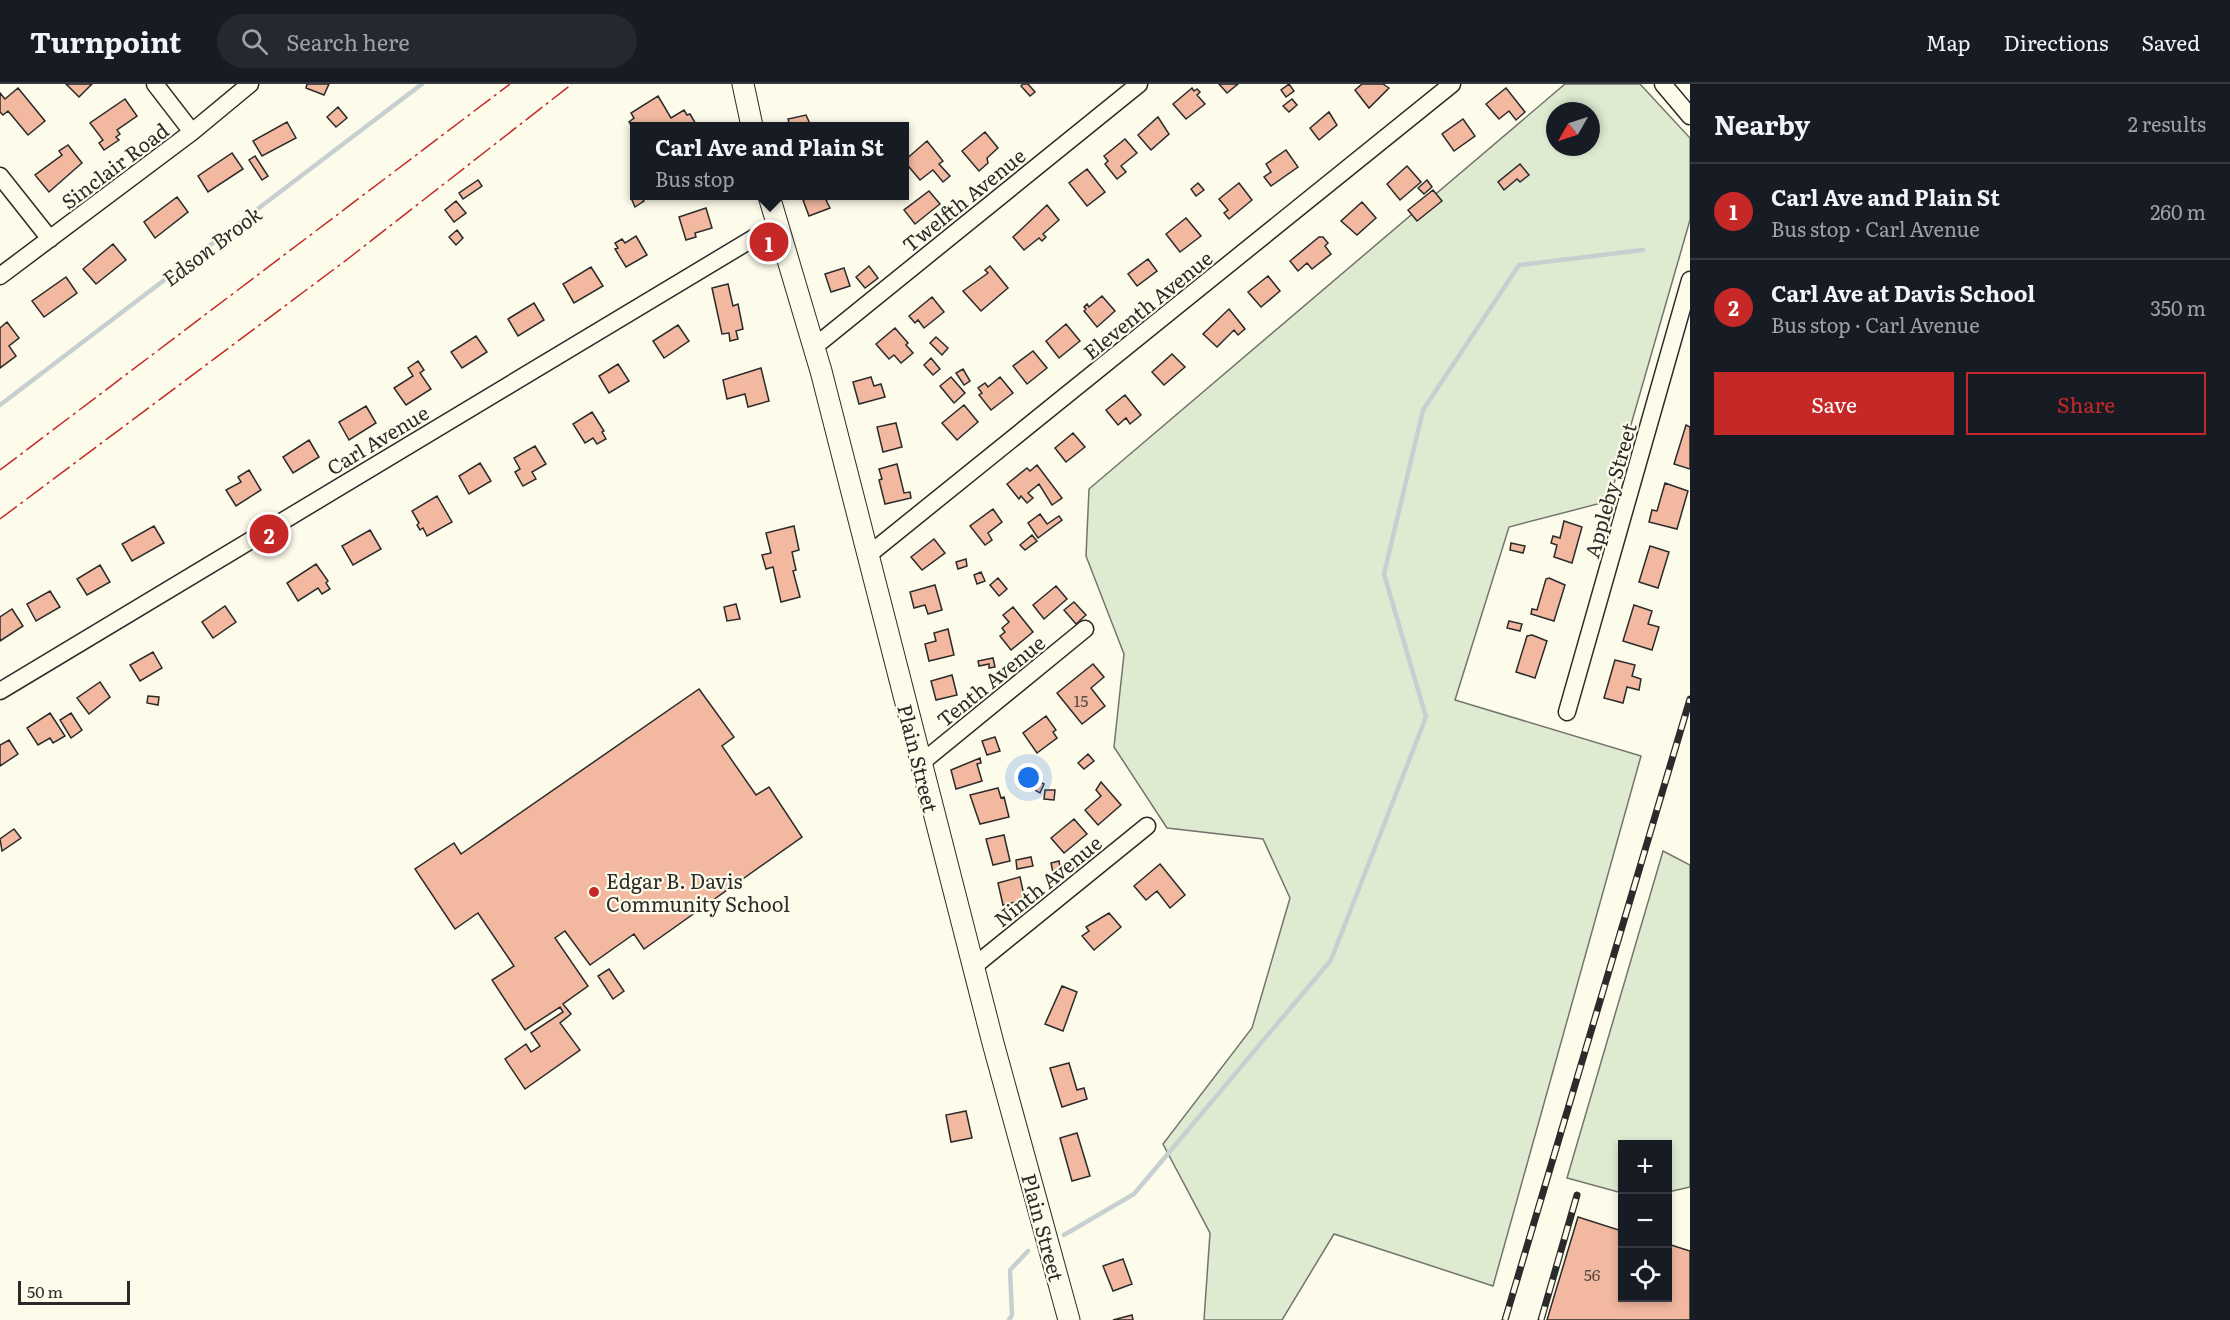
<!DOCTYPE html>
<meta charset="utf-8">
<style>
body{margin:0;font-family:Literata,serif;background:#242831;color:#f1f3f6}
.controls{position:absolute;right:18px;bottom:18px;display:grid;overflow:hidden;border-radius:0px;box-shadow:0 3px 9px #0003}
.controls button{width:54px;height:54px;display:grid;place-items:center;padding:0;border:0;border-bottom:2px solid #363941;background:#171b24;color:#f1f3f6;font:30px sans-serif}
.compass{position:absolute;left:1546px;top:18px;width:54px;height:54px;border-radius:50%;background:#171b24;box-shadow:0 3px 9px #0003;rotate:231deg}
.scale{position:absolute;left:18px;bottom:15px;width:112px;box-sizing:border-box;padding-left:6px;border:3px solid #2b2b2b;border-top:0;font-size:16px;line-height:21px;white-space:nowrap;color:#2b2b2b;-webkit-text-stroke:4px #fdfbea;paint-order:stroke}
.you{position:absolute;left:1029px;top:694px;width:21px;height:21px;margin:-15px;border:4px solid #fff;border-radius:50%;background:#1a73e8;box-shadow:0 0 0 9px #1a73e833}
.badge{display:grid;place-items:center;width:39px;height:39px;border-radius:50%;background:#c62828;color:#fff;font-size:20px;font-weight:700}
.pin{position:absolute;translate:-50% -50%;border:3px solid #fff;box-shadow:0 2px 6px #0006}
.popup{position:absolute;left:630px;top:38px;width:279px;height:78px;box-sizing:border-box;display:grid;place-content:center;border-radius:0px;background:#171b24;filter:drop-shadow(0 2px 4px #0005);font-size:20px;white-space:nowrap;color:#9ea1a6}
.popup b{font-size:22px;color:#f1f3f6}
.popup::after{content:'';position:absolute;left:50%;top:100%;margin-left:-12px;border:12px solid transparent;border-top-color:#171b24}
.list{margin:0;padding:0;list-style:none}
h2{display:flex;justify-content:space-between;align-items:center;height:78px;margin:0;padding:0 24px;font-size:26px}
h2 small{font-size:20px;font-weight:400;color:#9ea1a6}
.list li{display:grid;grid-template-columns:39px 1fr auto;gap:18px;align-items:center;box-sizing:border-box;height:96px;padding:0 24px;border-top:2px solid #363941}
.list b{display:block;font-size:22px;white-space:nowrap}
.list p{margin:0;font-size:20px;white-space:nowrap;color:#9ea1a6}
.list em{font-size:20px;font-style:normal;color:#9ea1a6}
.actions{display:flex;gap:12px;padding:18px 24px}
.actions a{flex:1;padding:14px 0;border:2px solid #c62828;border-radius:0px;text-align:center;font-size:21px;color:#c62828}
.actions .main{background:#c62828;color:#fff}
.icon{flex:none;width:33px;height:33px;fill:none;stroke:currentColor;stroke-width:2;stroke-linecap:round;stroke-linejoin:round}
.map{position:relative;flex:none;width:1690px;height:1236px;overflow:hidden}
header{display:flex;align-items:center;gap:36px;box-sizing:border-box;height:84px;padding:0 30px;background:#171b24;border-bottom:2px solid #363941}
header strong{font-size:28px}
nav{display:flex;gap:33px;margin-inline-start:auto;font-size:21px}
.search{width:420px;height:54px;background:#242831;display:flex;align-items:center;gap:15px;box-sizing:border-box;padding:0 21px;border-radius:33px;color:#9ea1a6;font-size:22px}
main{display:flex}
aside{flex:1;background:#171b24}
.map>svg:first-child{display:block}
</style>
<header>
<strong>Turnpoint</strong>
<div class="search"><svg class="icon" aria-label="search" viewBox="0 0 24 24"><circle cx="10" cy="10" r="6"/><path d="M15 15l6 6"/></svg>Search here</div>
<nav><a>Map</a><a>Directions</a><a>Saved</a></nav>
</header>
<main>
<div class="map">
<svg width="1690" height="1236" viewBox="0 0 1690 1236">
<rect width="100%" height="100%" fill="#fdfbea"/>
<path fill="#deebd1" stroke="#74746e" stroke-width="1.5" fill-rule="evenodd" d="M1565 0H1640L1690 54V136L1609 417 1509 443 1455 616 1641 672 1493 1202 1334 1150 1282 1236H1204L1210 1149 1163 1060 1252 944 1290 814 1263 755 1167 744 1114 663 1124 570 1086 472 1089 405ZM1555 27H1591V63H1555Z
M1663 767 1690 781V1103L1668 1108V1060H1622V1109L1567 1094Z"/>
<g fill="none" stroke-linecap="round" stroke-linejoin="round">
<path stroke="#c7d0d0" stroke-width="4.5" d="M0 321 422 0
M1064 1151 1134 1110 1331 876 1426 633 1384 490 1423 326 1519 181 1643 166
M1009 1236 1012 1231 1010 1186 1028 1167"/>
</g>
<path fill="#f2b8a0" stroke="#2b2b2b" stroke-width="1.5" d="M66 0H92L79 13Z
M307 0H329L324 11 306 4Z
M1023 0H1028L1035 8 1030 12 1021 2Z
M1219 0H1238L1227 9Z
M1289 0 1294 7 1286 13 1281 6Z
M1362 0H1383L1389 4 1369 24 1355 6Z
M18 4 45 37 28 51 8 27 3 31 0 28V9L5 15Z
M1192 4 1194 7 1197 5 1200 8 1197 11 1205 20 1186 35 1173 20Z
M1506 4 1525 28 1516 36 1509 27 1499 35 1486 20Z
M658 12 671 34 684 26 687 31 690 30 697 42H634V46L629 38 634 34 631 29Z
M125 15 137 32 117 46 120 50 116 53 119 56 104 66 99 59 103 56 90 39Z
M1292 15 1297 21 1289 28 1283 22Z
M338 23 347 34 336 43 327 33Z
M1329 28 1337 41 1319 56 1310 44Z
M806 31 811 42H790L788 35Z
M1158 33 1169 50 1151 66 1138 51Z
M1463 35 1475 52 1454 67 1442 50Z
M287 38 296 54 262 72 253 57Z
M985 48 998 64 987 74 988 79 979 87 962 67Z
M1125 55 1137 69 1121 82 1126 88 1117 95 1105 80 1108 77 1104 72Z
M927 57 943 77 939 80 950 92 943 98 933 86 920 96 904 77Z
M68 61 82 79 49 108 35 91 62 71 59 67Z
M1286 66 1298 83 1271 102 1264 93 1271 88 1266 80Z
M232 69 243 85 208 108 198 92Z
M255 72 268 92 262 96 249 76Z
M1520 80 1529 91 1520 98 1517 95 1504 106 1498 98Z
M1407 82 1421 98 1400 116 1387 100Z
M1087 85 1105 108 1087 122 1069 99Z
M478 96 482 102 463 115 459 109Z
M1427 96 1432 103 1424 110 1418 104Z
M1198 99 1204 106 1196 112 1191 105Z
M1239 99 1252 116 1229 135 1224 129 1228 126 1219 115Z
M1433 106 1442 117 1417 137 1408 126Z
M929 107 940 120 915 140 904 126Z
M640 112 644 117 635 123 632 116Z
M817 112H839L826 116 830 124 809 132 803 116Z
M177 113 188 128 155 154 144 138Z
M456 117 466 129 454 138 445 126Z
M1362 118 1376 134 1357 151 1341 137Z
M1047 121 1059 136 1043 150 1046 153 1042 157 1039 154 1024 166 1013 153Z
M706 124 712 144 695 149 696 153 686 156 679 133Z
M1186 134 1201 152 1180 168 1166 150Z
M457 146 463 154 456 161 449 153Z
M636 152 647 171 626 183 615 165 618 164 615 159 622 155 625 159Z
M1319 153H1323L1328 159 1325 162 1331 170 1312 185 1307 179 1298 187 1290 177Z
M113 160 126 176 96 200 83 185Z
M1148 175 1157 187 1137 202 1128 190Z
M869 182 878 194 865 204 856 193Z
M990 182 1008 204 981 227 963 207 988 189 985 186Z
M591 183 603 202 574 219 563 200Z
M844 184 850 202 831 208 825 190Z
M1268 192 1280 207 1261 223 1248 208Z
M66 193 77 209 44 233 32 217Z
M728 200 733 222 738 220 743 245 736 247 738 255 730 257 729 249 722 250 712 204Z
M1102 212 1115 227 1097 243 1084 227 1086 225 1084 223 1087 220 1089 223Z
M932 213 944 228 924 244 918 236 915 239 909 232Z
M534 219 544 236 518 252 508 235Z
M1229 225 1245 245 1238 251 1234 246 1217 263 1203 250Z
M7 238 19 254 9 262 16 272 0 284V244Z
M1066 240 1080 257 1059 274 1046 257Z
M678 241 689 257 664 274 653 257Z
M895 244 908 259 906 261 913 269 901 279 894 271 889 275 876 260Z
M476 252 487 268 462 284 451 268Z
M936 253 948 264 942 271 930 259Z
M1033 267 1047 284 1027 300 1013 282Z
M1172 270 1185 283 1164 301 1152 288Z
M931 274 940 285 933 291 924 281Z
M418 277 424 286 420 289 431 305 406 321 394 304 413 292 408 284Z
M618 280 629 297 609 309 599 292Z
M761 284 769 317 748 323 745 310 727 315 723 296Z
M963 285 970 297 964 301 956 289Z
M871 293 874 302 881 300 885 313 859 320 853 298Z
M951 293 965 309 954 319 940 302Z
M1000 293 1013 309 991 326 979 311 982 309 978 304 985 299 988 303Z
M1125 311 1141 331 1130 340 1126 334 1118 341 1106 326Z
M964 321 978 338 957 356 942 339Z
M366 322 376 339 349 356 339 338Z
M592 328 604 347 602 348 606 355 597 360 593 354 585 359 573 340Z
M896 339 902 363 883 368 877 343Z
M1686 341 1690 343V385L1674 380Z
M1073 349 1085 363 1066 378 1055 364Z
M309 356 319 373 293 389 283 373Z
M535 362 546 380 532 388 536 395 523 402 515 388 520 385 514 374Z
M480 379 491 397 469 410 459 392Z
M897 380 904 409 910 408 911 414 885 420 879 396 882 395 879 385Z
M1037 381 1062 414 1052 421 1039 400 1028 409 1033 414 1027 419 1021 412 1019 415 1007 400 1027 384 1030 387Z
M249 386 261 406 236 422 226 406 241 398 238 393Z
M1665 399 1688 407 1677 445 1649 438 1652 426 1657 427Z
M437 412 452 438 427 452 423 444 420 446 417 441 419 439 412 427Z
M993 425 1002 438 988 449 992 456 985 461 970 442Z
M1040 430 1047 440 1059 432 1062 436 1038 454 1028 439Z
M1564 437 1582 443 1572 479 1554 473 1557 461 1551 459 1553 452 1560 454Z
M154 442 164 459 132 477 122 460Z
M794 442 799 466 792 468 796 486 793 487 800 513 781 518 773 483 766 485 762 471 771 469 766 449Z
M370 446 381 465 353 481 342 462Z
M1032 451 1037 457 1025 466 1020 461Z
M934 455 945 469 922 486 911 473Z
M1511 459 1525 462 1523 469 1510 466Z
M1650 462 1669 468 1658 504 1639 498Z
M966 475 967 482 958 485 956 478Z
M316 480 328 497 326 499 330 505 322 510 318 504 298 517 287 499Z
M100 481 110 498 87 511 77 495Z
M981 488 985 497 977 500 974 491Z
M998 494 1007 505 999 512 990 501Z
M1549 494 1565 501 1554 537 1531 530 1532 525 1537 526 1546 495Z
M935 501 942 526 928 530 925 521 914 524 910 508Z
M1056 502 1067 515 1044 535 1033 521Z
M50 507 60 523 36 537 27 520Z
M1074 518 1086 531 1076 540 1064 526Z
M736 520 740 535 727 537 724 523Z
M1634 521 1652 527 1648 540 1659 543 1652 566 1623 557Z
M225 522 236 538 213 554 202 538Z
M1013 523 1033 548 1011 566 1000 552 1005 548 1002 544 1009 538 1003 531Z
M12 525 23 542 0 557V533Z
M1509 537 1522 540 1520 547 1507 544Z
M948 545 954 571 929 577 925 560 936 557 934 549Z
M1532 551 1547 557 1535 594 1516 588 1527 552Z
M153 568 162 584 140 597 130 581Z
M993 574 995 583 989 584V580L979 582 978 577Z
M1615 576 1635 581 1632 592 1641 595 1639 606 1627 603 1623 619 1604 614Z
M1093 580 1104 593 1091 604 1105 622 1082 640 1057 609Z
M952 591 957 611 936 616 931 597Z
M100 598 110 613 89 630 77 614Z
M699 605 734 653 722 662 756 711 769 703 802 753 644 865 634 850 590 881 565 847 555 854 588 902 563 920 571 930 560 939 580 966 525 1005 505 975 526 960 531 968 540 962 531 949 563 928 560 923 525 946 492 896 514 882 478 829 455 845 415 785 454 759 461 770Z
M148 612 159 613 158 621 147 619Z
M50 629 65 652 53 659 50 654 38 661 27 644Z
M71 629 82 646 71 654 60 636Z
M1046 632 1056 646 1053 648 1057 654 1037 669 1023 649Z
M995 653 1000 667 987 671 982 657Z
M9 656 18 670 0 682V661Z
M1088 670 1094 677 1084 685 1078 679Z
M980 674 981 679 977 680 982 697 956 705 951 686Z
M1037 697 1044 700 1040 709 1033 705Z
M1101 698 1121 721 1098 741 1085 726 1101 712 1096 706Z
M998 704 1001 714 1004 713 1009 733 980 740 970 711Z
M1045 706H1055L1054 716 1044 715Z
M1074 735 1087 750 1064 769 1051 754Z
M14 745 21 754 2 767 0 755Z
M1004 751 1010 777 993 781 986 755Z
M1031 773 1033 782 1017 785 1016 776Z
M1059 777 1061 788 1053 789 1051 779Z
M1160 780 1185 811 1170 824 1157 807 1146 816 1134 802Z
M1020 793 1025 816 1003 821 998 799Z
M1109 829 1121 843 1094 866 1082 852 1089 847 1086 843Z
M609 885 624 907 613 915 598 892Z
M1062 902 1077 908 1063 947 1045 940Z
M1069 979 1077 1006 1084 1004 1087 1015 1062 1023 1050 984Z
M966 1027 972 1054 951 1058 946 1031Z
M1077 1049 1090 1092 1072 1097 1060 1054Z
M1578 1133 1622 1147V1214H1668V1160L1690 1167V1236H1547Z
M1123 1175 1132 1200 1113 1207 1103 1182Z
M1132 1231 1133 1236H1113Z"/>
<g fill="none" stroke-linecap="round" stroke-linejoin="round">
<defs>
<path id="minor" d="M155 0 192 48
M1663 0 1690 32
M0 92 50 155
M0 192 192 48 250 0
M814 263 1139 0
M867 472 1452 0
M0 607 777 140
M1567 628 1690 196
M921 679 1085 545
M973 883 1147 742"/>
<path id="major" d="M743 0 752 42
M769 112 821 287 993 959 1069 1236"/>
</defs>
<use href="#minor" stroke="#2b2b2b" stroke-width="19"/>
<use href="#major" stroke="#2b2b2b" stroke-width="23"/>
<use href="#minor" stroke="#fdfbea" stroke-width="16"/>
<use href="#major" stroke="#fdfbea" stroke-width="21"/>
<defs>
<path id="rail" d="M1505 1236 1690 615
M1541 1236 1577 1111"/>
</defs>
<use href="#rail" stroke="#2b2b2b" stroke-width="7"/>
<use href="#rail" stroke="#fdfbea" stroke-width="4.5" stroke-dasharray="14" stroke-linecap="butt"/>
<path stroke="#c62828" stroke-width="1.5" stroke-dasharray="21 4.5 3 4.5" stroke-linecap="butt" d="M0 386 510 0
M0 435 349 174 572 0"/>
</g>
<circle fill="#c62828" stroke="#fdfbea" stroke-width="2" cx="594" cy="808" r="6"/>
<g text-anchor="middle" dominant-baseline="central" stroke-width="4.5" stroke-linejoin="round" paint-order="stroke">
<g font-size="16" fill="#5d4e48">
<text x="1081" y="616">15</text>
<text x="1592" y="1190">56</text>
</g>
<g font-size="20" fill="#2b2b2b" stroke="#fdfbea">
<text transform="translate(114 81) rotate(-37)">Sinclair Road</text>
<text transform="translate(963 115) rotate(-39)">Twelfth Avenue</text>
<text transform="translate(1147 220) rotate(-39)">Eleventh Avenue</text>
<text transform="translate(377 355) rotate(-31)">Carl Avenue</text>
<text transform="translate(1609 406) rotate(-74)">Appleby Street</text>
<text transform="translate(990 596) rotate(-39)">Tenth Avenue</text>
<text transform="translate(919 674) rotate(76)">Plain Street</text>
<text transform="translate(1047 796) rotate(-39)">Ninth Avenue</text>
<text transform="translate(1044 1143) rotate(75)">Plain Street</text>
</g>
<g font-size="20" fill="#2b2b2b" stroke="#fdfbea" text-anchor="start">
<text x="606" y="796">Edgar B. Davis<tspan x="606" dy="23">Community School</tspan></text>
</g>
<g font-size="21" font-style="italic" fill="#2b2b2b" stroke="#fdfbea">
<text transform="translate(211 161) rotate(-37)">Edson Brook</text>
</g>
</g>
</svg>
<div class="controls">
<button>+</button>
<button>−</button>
<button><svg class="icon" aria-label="locate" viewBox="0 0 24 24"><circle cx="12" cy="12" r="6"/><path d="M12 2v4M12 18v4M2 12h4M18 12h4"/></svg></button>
</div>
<svg class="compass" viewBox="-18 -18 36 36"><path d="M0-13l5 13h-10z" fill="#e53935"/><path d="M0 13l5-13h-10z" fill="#9ea1a6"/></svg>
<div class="scale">50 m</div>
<div class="you"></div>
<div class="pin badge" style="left:769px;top:158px">1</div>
<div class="popup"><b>Carl Ave and Plain St</b>Bus stop</div>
<div class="pin badge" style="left:269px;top:450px">2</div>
</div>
<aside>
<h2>Nearby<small>2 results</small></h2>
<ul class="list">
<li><span class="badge">1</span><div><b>Carl Ave and Plain St</b><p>Bus stop · Carl Avenue</p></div><em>260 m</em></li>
<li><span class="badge">2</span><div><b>Carl Ave at Davis School</b><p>Bus stop · Carl Avenue</p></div><em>350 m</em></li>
</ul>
<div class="actions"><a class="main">Save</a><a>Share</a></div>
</aside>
</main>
